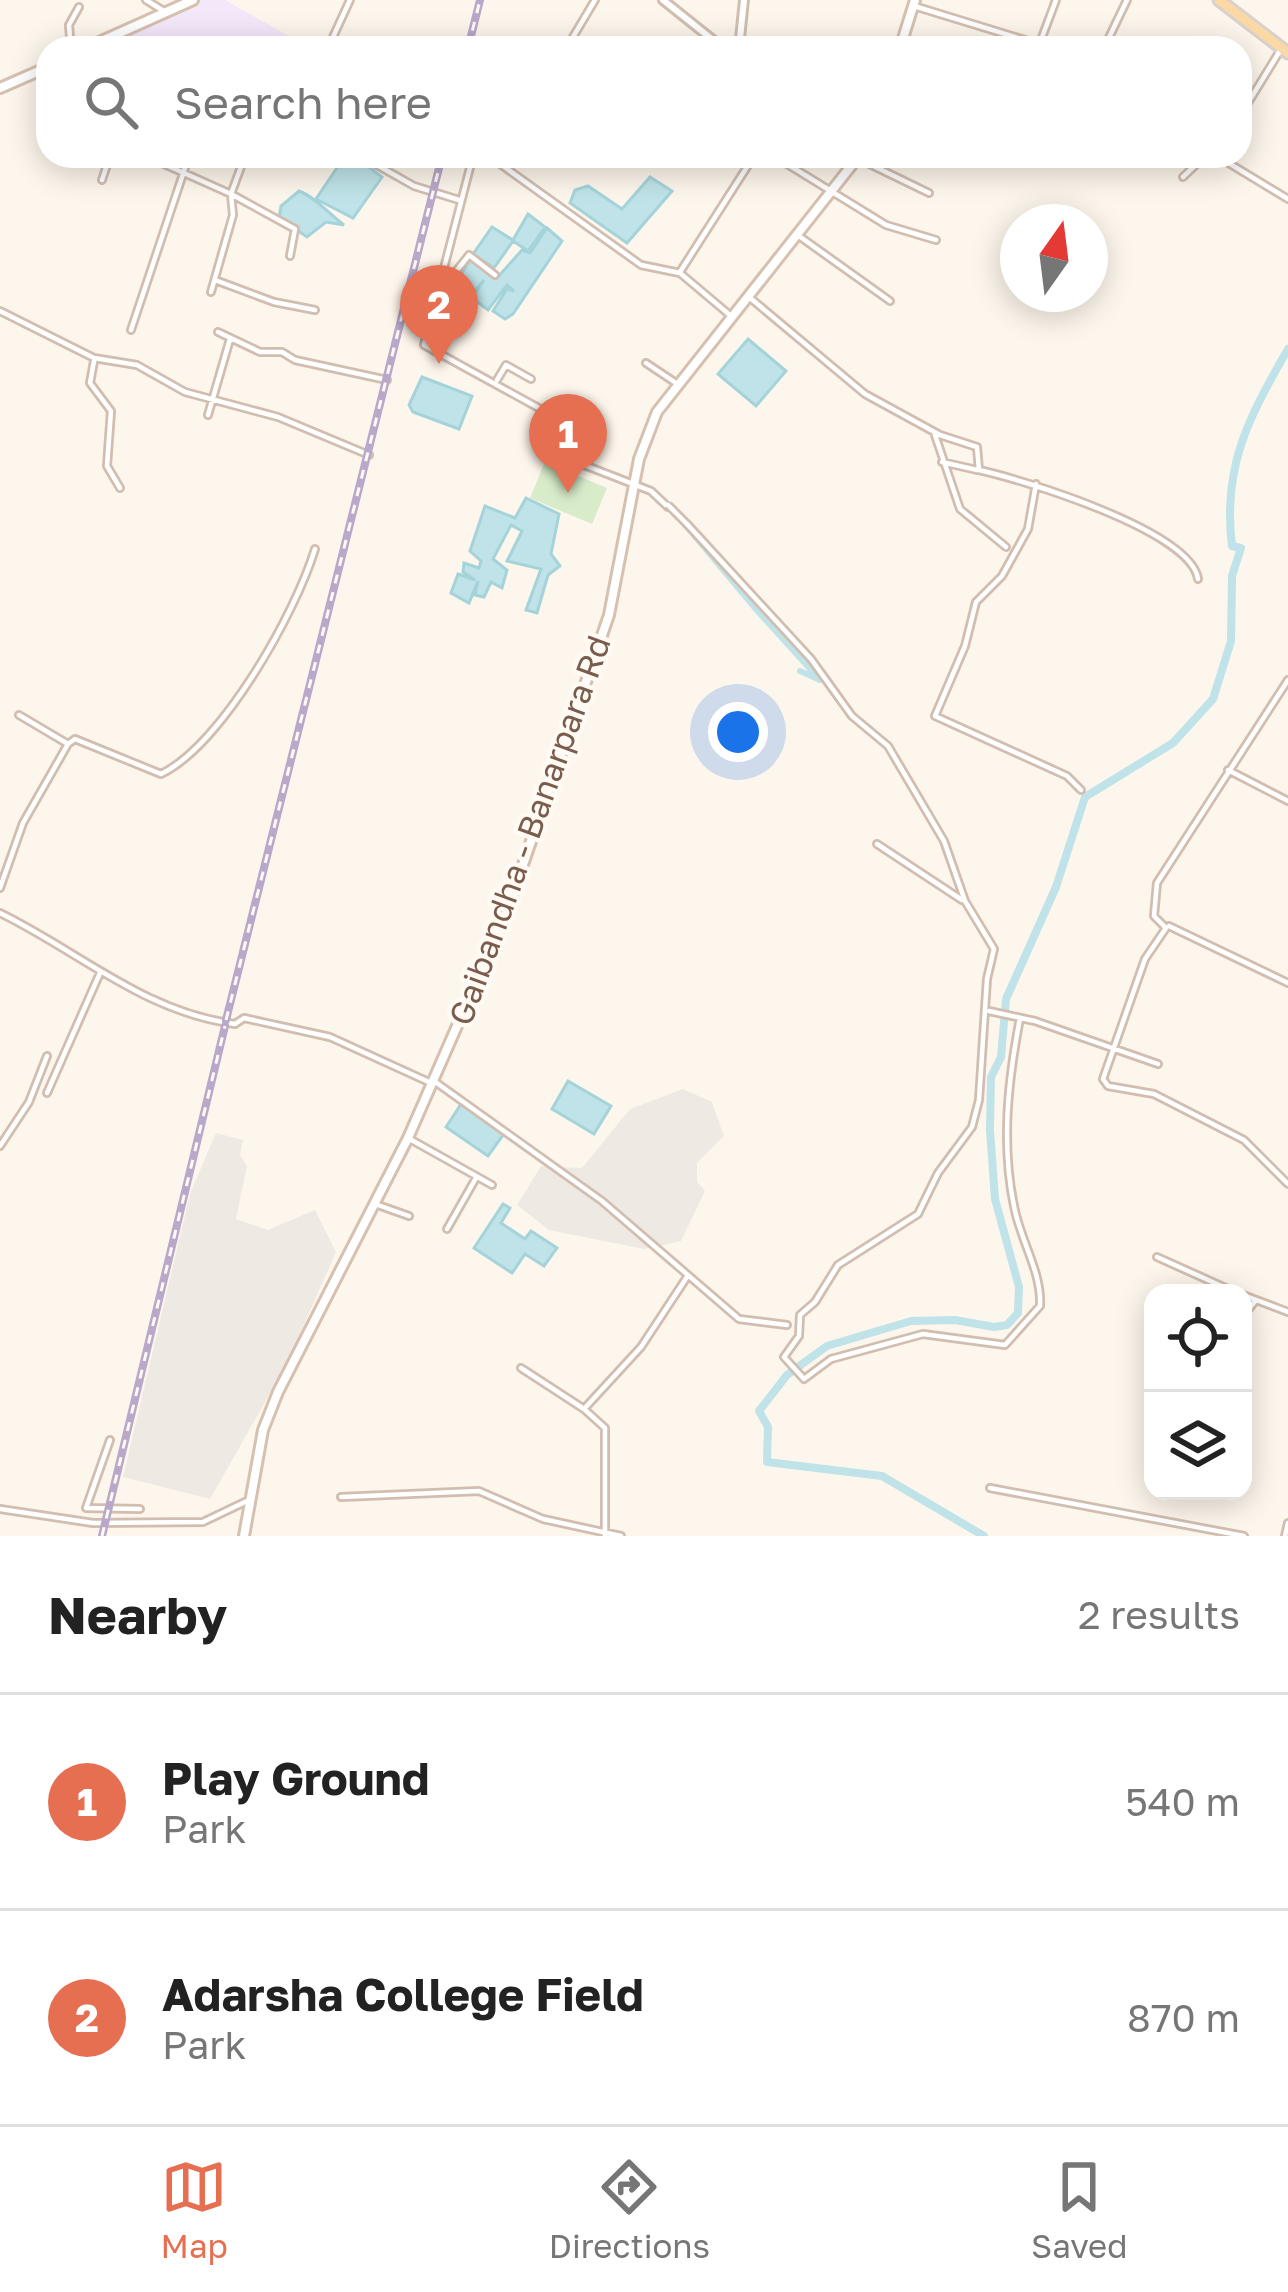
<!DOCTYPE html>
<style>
body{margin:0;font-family:"Golos Text",sans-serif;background:#f6f6f6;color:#222}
.controls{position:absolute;right:36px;bottom:36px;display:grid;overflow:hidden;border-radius:24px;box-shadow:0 6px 30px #0003}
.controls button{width:108px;height:108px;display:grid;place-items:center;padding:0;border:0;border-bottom:3px solid #e0e0e0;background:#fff;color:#222;font:60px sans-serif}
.compass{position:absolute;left:1000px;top:204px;width:108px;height:108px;border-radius:50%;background:#fff;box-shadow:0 6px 30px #0003;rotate:14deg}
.you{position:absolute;left:738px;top:732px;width:42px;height:42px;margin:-30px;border:9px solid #fff;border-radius:50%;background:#1a73e8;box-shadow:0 0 0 18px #1a73e833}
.badge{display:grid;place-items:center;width:78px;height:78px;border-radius:50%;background:#e76f51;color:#fff;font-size:39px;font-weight:700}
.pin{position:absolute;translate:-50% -99px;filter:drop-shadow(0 3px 6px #0008)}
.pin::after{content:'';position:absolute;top:63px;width:42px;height:36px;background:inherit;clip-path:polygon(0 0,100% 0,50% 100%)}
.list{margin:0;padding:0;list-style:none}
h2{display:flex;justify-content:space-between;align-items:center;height:156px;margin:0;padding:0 48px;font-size:51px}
h2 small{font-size:39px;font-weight:400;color:#767676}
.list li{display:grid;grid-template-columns:78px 1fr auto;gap:36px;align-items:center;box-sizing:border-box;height:216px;padding:0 48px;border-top:3px solid #e0e0e0}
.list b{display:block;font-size:45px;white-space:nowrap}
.list p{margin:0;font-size:39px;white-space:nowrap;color:#767676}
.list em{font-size:39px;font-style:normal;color:#767676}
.icon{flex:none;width:66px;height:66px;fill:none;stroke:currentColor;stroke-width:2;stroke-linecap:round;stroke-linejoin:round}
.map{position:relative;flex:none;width:1288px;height:1536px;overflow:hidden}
.search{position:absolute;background:#fff;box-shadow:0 6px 30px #0003;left:36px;right:36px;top:36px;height:132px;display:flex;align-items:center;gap:30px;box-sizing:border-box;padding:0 42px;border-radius:36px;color:#767676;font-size:45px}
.sheet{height:588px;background:#fff}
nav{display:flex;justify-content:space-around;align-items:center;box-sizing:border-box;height:168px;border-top:3px solid #e0e0e0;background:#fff;font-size:33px;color:#767676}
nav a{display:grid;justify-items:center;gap:6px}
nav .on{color:#e76f51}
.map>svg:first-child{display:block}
</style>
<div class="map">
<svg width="1288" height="1536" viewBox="0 0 1288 1536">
<rect width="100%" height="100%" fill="#fdf6ec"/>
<path fill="#efe9e4" d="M683 1089 712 1102 724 1136 697 1163V1182L705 1191 681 1241 644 1249 549 1230 517 1205 541 1166 582 1168 630 1109Z
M216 1133 243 1140 240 1155 247 1166 236 1219 268 1230 315 1210 336 1252 286 1365 210 1499 123 1477 190 1194Z"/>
<path fill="#f3e8fa" d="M200 0H225L289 36 291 48 96 46Z"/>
<path fill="#d8ecc9" d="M545 462 607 488 592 524 530 498Z"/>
<path fill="#bfe3e8" stroke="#a5d3da" stroke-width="3" d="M345 156H354L382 177 353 218 316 199Z
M650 177 672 191 627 243 570 203 575 190 588 186 622 209Z
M299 191C315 197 329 214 344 225L326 222 307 237 279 218 281 206Z
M528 214 545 227 528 251 513 241 494 268 473 254 492 227 513 240Z
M547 228 562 241 513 314 505 319 493 311 507 289 514 291 507 285 488 310 472 298 484 280 470 297 454 287 471 258 497 278 522 250 530 253Z
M748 339 786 371 756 406 718 374Z
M422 377 472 396 459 429 413 412 409 405Z
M526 498 559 514 551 554 560 566 548 575 537 613 526 610 541 569 507 561 522 531 511 525 493 559 507 570 502 588 491 582 484 597 475 595 478 581 469 603 451 593 458 574 475 580 463 572 464 563 479 568 481 561 470 551 485 506 515 518Z
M568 1081 611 1106 594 1134 552 1109Z
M463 1101 506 1131 488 1156 446 1127Z
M503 1204 510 1208 501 1223 525 1239 531 1231 557 1248 544 1266 525 1254 512 1273 474 1248Z"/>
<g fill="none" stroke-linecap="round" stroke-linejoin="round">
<path stroke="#bfe3e8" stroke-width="6" d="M684 523 755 608
M754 607 820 680 800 671"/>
<path stroke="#bfe3e8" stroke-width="8" d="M984 1536 882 1476 767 1462 768 1427 759 1411 787 1375 827 1346 911 1321 955 1320 994 1327 1007 1325 1018 1313 1019 1287 995 1199 990 1130 991 1077 1001 1057 1006 999 1056 887 1085 797 1173 743 1213 699 1231 641 1232 576 1241 548 1232 546C1222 466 1249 417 1288 349"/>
<defs>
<path id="minor" d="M146 0 167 13
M914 6 1038 44
M79 7 69 25 70 38 81 48
M573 37 595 0
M816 45 826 48
M328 48 350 0
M1038 48 1056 0
M1104 48 1127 0
M1240 116 1281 49
M146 156 231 194 233 215 211 292
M245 156 231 194 295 229 290 256
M290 156 296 159
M361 156 414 186 459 200
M473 156 424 345 557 418
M489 156 641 265 680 273 731 316
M774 156 886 225 936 240
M1217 156 1288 199
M859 159 929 193
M1183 177 1205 156
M102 180 110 156
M799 236 890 301
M680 272 754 156
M443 274H454L469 255 495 275
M215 280 274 302 315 310
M749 297 865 394 940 435 977 447 979 470C1024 480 1191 531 1198 579
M0 311 94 358 137 365 185 392 278 417 369 455
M131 330 189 156
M218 332 260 352H282L295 360 387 380
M94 361 90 383 111 411 107 466 120 488
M646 363 679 385
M497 380 506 365 531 379
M208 415 230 339
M934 432 960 509 1006 547
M538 447 651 491 668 507
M942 462 977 470
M1036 484 1028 529 1002 576 976 602 965 646 935 716 1067 776 1081 790
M687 524 811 659 852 716 888 746 944 841 965 901 994 949 987 979 979 1100 972 1127 938 1173 918 1214 838 1265 815 1302 800 1315 799 1336 784 1357 804 1379 831 1359 923 1334 1005 1345 1040 1306C1042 1272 1020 1240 1014 1206 1001 1143 1008 1081 1020 1018
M1288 680 1157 883 1154 916 1166 928 1145 959 1103 1079 1108 1086 1154 1094 1244 1140 1288 1184
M19 715 68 744
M1228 770 1288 801
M877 844 962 900
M0 888 23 823 68 744 75 739 161 774C222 745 296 612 315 549
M0 913C80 952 144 1012 235 1024L244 1018 330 1037 431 1083
M1169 926 1288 983
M989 1011 1035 1021 1158 1064
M434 1081 602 1201 739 1319 787 1325
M47 1093 100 973
M408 1138 492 1185
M0 1146 29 1102 47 1056
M375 1204 409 1216
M447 1229 476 1178
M1157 1257 1237 1293
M1243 1295 1288 1312
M1243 1316 1256 1300
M521 1368 584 1409
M110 1440 86 1508 140 1509
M990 1488 1244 1536
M341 1497 479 1491 543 1519 621 1536
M0 1509 93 1523 203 1522 247 1501
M605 1536V1428L584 1409 641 1347 687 1277
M1285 1536 1288 1523"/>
<path id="tertiary" d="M663 0 723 48
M739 48 744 0"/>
<path id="secondary" d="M86 48 193 0
M900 48 915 0
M0 88 48 67
M244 1536 263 1430 278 1392 408 1138 506 914 609 615 639 459 657 412 859 156"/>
<path id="primary" d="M1219 0 1288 53"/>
</defs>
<use href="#minor" stroke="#d1beb0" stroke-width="10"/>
<use href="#tertiary" stroke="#d1beb0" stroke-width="12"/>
<use href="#secondary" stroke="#d6c0b0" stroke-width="14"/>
<use href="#primary" stroke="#dad1cd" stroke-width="15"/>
<use href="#minor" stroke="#fff" stroke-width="4.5"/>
<use href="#tertiary" stroke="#fff" stroke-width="6"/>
<use href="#secondary" stroke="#fff" stroke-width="8"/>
<use href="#primary" stroke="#fbd9a5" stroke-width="9"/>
<defs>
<path id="rail" d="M468 48 480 0
M226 1020 442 156
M102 1536 225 1026"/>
</defs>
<use href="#rail" stroke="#b9a8c9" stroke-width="8"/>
<use href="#rail" stroke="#fffaf3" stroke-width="3" stroke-dasharray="9" stroke-linecap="butt"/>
<defs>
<path id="minor-bridge" d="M668 505 687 524"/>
</defs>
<use href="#minor-bridge" stroke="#d1beb0" stroke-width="10" stroke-linecap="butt"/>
<use href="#minor-bridge" stroke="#fff" stroke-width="4.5"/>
</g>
<g text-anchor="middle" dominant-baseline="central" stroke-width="9" stroke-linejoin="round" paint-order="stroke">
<g font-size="33" fill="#7a5c4d" stroke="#fffaf3">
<text transform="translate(529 830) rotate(-70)">Gaibandha - Banarpara Rd</text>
</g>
</g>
</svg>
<div class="controls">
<button><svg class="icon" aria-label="locate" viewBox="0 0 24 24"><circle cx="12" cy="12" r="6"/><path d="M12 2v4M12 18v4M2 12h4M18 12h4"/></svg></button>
<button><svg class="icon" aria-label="layers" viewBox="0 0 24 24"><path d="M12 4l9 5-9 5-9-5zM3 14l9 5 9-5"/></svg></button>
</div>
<svg class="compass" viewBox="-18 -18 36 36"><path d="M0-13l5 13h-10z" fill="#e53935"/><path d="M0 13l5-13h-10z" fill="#767676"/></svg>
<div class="you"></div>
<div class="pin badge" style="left:568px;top:493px">1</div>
<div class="pin badge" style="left:439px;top:364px">2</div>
<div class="search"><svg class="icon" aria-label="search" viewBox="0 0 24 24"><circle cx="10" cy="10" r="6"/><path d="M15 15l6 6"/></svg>Search here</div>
</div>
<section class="sheet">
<h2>Nearby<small>2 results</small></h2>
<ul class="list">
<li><span class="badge">1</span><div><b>Play Ground</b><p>Park</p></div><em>540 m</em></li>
<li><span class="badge">2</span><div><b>Adarsha College Field</b><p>Park</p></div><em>870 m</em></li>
</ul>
</section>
<nav>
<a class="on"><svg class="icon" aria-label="map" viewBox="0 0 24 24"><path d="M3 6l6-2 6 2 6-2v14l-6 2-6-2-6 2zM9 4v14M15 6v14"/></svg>Map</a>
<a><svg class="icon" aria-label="directions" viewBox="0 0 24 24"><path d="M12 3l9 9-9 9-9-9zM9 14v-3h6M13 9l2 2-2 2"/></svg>Directions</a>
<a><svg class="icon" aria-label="saved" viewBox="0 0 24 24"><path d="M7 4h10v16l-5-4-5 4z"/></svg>Saved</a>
</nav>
